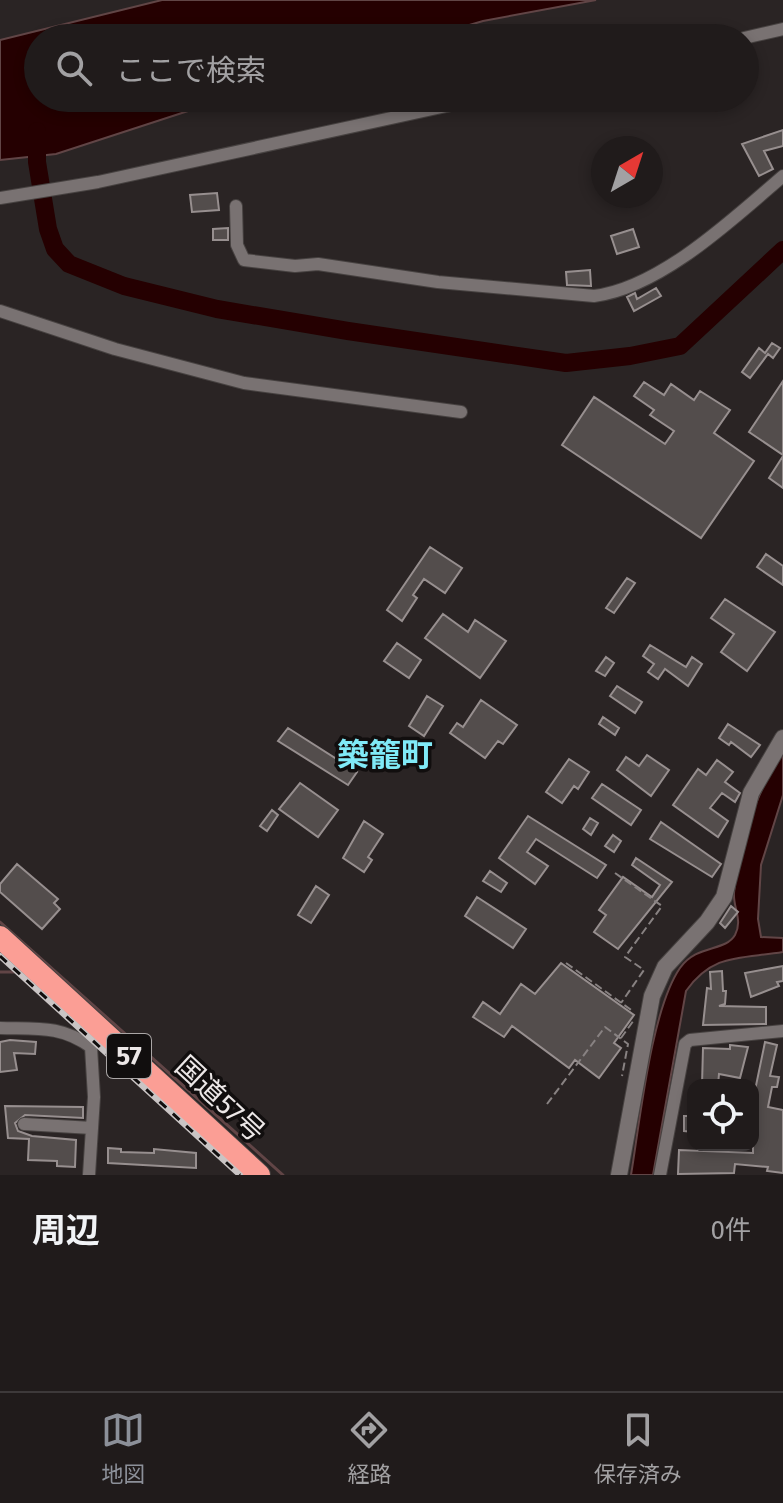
<!DOCTYPE html>
<html lang="ja">
<meta charset="utf-8">
<style>
body{margin:0;font-family:"Fira Sans","Noto Sans JP",sans-serif;background:#282424;color:#f1f3f6}
.controls{position:absolute;right:24px;bottom:24px;display:grid;overflow:hidden;border-radius:16px;box-shadow:0 4px 12px #0003}
.controls button{width:72px;height:72px;display:grid;place-items:center;padding:0;border:0;border-bottom:2px solid #3d393a;background:#201b1b;color:#f1f3f6;font:40px sans-serif}
.compass{position:absolute;left:591px;top:136px;width:72px;height:72px;border-radius:50%;background:#201b1b;box-shadow:0 4px 12px #0003;rotate:39deg}
.list{margin:0;padding:0;list-style:none}
h2{display:flex;justify-content:space-between;align-items:center;height:104px;margin:0;padding:0 32px;font-size:34px}
h2 small{font-size:26px;font-weight:400;color:#a2a1a3}
.icon{flex:none;width:44px;height:44px;fill:none;stroke:currentColor;stroke-width:2;stroke-linecap:round;stroke-linejoin:round}
.map{position:relative;flex:none;width:783px;height:1175px;overflow:hidden}
.search{position:absolute;background:#201b1b;box-shadow:0 4px 12px #0003;left:24px;right:24px;top:24px;height:88px;display:flex;align-items:center;gap:20px;box-sizing:border-box;padding:0 28px;border-radius:44px;color:#a2a1a3;font-size:30px}
.sheet{height:216px;background:#201b1b}
nav{display:flex;justify-content:space-around;align-items:center;box-sizing:border-box;height:112px;border-top:2px solid #3d393a;background:#201b1b;font-size:22px;color:#a2a1a3}
nav a{display:grid;justify-items:center;gap:4px}
nav .on{color:#8c9099}
.map>svg:first-child{display:block}
</style>
<div class="map">
<svg width="783" height="1175" viewBox="0 0 783 1175">
<rect width="100%" height="100%" fill="#2a2424"/>
<path fill="#250001" stroke="#614546" stroke-width="2" d="M162 0H596L483 21 425 38H38V98H228L56 154 0 160V40Z
M783 750V795L761 865 758 919 761 937 783 938V952C740 959 713 953 686 991L653 1175H631C640 1121 651 1010 680 968 697 944 725 952 735 935 743 920 733 908 734 893 737 843 758 791 783 750Z"/>
<g fill="none" stroke-linecap="round" stroke-linejoin="round">
<path stroke="#614546" stroke-width="3" d="M0 922 283 1175
M0 972H14"/>
<path stroke="#250001" stroke-width="18" d="M37 131V162L48 229 55 249 69 264 124 286 217 309 348 331 566 363 630 356 680 346 783 250"/>
</g>
<path fill="#534d4c" stroke="#978f8f" stroke-width="2" d="M783 130V146L764 151 773 169 759 176 742 144Z
M217 193 219 210 192 212 190 195Z
M228 228V240H213V229Z
M633 229 639 247 617 254 611 236Z
M590 270 591 286 567 285 566 272Z
M656 288 661 296 634 311 627 297 635 293 637 299Z
M772 343 780 348 773 358 768 354 750 378 742 372 759 348 765 353Z
M783 381V455L749 432Z
M644 382 664 395 671 384 694 400 700 391 730 410 714 433 754 461 701 538 562 445 594 397 665 444 674 431 650 415 654 410 634 396Z
M783 456V488L769 478Z
M430 547 462 568 445 593 424 579 413 595 417 598 402 621 387 610Z
M766 554 783 566V585L757 567Z
M627 578 635 583 614 613 606 608Z
M725 599 775 632 747 671 721 652 734 634 711 618Z
M443 614 468 632 475 620 506 641 480 678 425 638Z
M397 643 421 660 409 678 384 661Z
M650 645 686 667 692 657 702 664 688 686 665 669 658 679 648 672 654 664 643 656Z
M606 657 614 663 605 676 596 671Z
M617 686 642 702 635 713 610 696Z
M427 696 443 706 424 736 409 726Z
M481 700 517 725 503 744 498 741 485 758 450 733 457 723 463 727Z
M603 717 619 728 615 735 599 724Z
M728 724 760 745 751 757 731 742 729 745 719 738Z
M288 728 357 772 348 785 278 741Z
M647 755 669 770 651 796 617 770 626 757 639 766Z
M569 759 589 772 578 789 574 786 562 803 546 792Z
M717 760 733 772 725 782 740 793 735 802 722 793 710 808 728 821 718 837 673 805 698 769 706 775Z
M300 783 338 810 318 837 279 809Z
M602 784 641 810 631 825 592 798Z
M272 810 278 815 267 831 260 826Z
M528 816 606 865 597 878 536 839 527 852 548 866 535 884 499 858Z
M590 818 598 823 591 835 583 829Z
M364 821 383 834 368 857 372 860 364 872 343 858Z
M661 822 721 864 712 877 650 839Z
M613 835 621 841 614 852 605 846Z
M636 858 672 882 618 949 594 932 606 915 599 910 623 877 652 897 660 885 632 865Z
M17 864 58 899 54 903 60 909 42 929 0 892V884Z
M490 871 507 883 501 892 483 881Z
M316 886 329 895 311 923 298 915Z
M477 897 526 929 513 948 465 916Z
M731 906 738 912 725 928 720 923Z
M561 963 634 1015 614 1043 621 1048 599 1078 575 1060 569 1068 512 1026 504 1037 473 1017 483 1002 500 1014 521 984 535 994Z
M783 966V981L777 982 779 986 751 997 745 973Z
M722 971 723 991H726L725 1004 719 1006 766 1007V1024L703 1025 707 988 711 989 710 972Z
M10 1040 36 1042 35 1054 14 1053 17 1070 0 1072V1042Z
M765 1042 777 1045 770 1076 779 1077 777 1087H772L768 1107 783 1110V1173L767 1171 768 1167 735 1164 734 1173 678 1174 679 1150 753 1153V1100Z
M730 1045 748 1047 740 1078 719 1074 718 1085H702L703 1048 730 1049Z
M5 1106 83 1107V1118L25 1115 15 1123 18 1131 32 1136 76 1140 75 1167 57 1166V1161L28 1160 29 1139 8 1138Z
M684 1116H693V1132L684 1131Z
M108 1148 121 1149V1152L154 1153V1149L196 1153V1168L108 1163Z"/>
<g fill="none" stroke-linecap="round" stroke-linejoin="round">
<defs>
<path id="street" d="M744 38 783 29
M0 198 98 182 483 98
M236 206 237 245 244 260 295 266 318 264 438 282 594 296C660 288 733 219 783 176
M0 311 115 349 244 383 461 412
M0 1028C36 1029 61 1025 91 1047L94 1097 89 1175
M24 1124 92 1128
M660 1175 685 1044 690 1040 783 1031"/>
<path id="secondary" d="M619 1175 652 996 665 967 707 922 724 897 751 793 783 738"/>
<path id="highway" d="M0 937 259 1175"/>
</defs>
<use href="#street" stroke="#474241" stroke-width="14"/>
<use href="#secondary" stroke="#474241" stroke-width="18"/>
<use href="#highway" stroke="#474241" stroke-width="24"/>
<path stroke="#888282" stroke-width="2" stroke-dasharray="8 4" stroke-linecap="butt" d="M615 873 662 906 625 957 644 970 621 1003
M566 963 634 1012
M621 1038 634 1020
M547 1104 605 1027 628 1044 622 1076"/>
<use href="#street" stroke="#797272" stroke-width="12"/>
<use href="#secondary" stroke="#797272" stroke-width="16"/>
<use href="#highway" stroke="#fb9e95" stroke-width="22"/>
<defs>
<path id="rail" d="M0 956 240 1175"/>
</defs>
<use href="#rail" stroke="#c9c4c4" stroke-width="6"/>
<use href="#rail" stroke="#110e0e" stroke-width="3" stroke-dasharray="9" stroke-linecap="butt"/>
</g>
<g text-anchor="middle" dominant-baseline="central" stroke-width="7" stroke-linejoin="round" paint-order="stroke">
<rect fill="#110e0e" stroke="#aaa6a6" stroke-width="2" x="107" y="1034" width="44" height="44" rx="6"/>
<g font-size="26" font-weight="bold" fill="#ece7e7">
<text x="129" y="1056">57</text>
</g>
<g font-size="28" fill="#ece7e7" stroke="#110e0e">
<text transform="translate(220 1099) rotate(43)">国道57号</text>
</g>
<g font-size="32" font-weight="bold" fill="#80eaf7" stroke="#110e0e">
<text x="385" y="755">築籠町</text>
</g>
</g>
</svg>
<div class="controls">
<button><svg class="icon" aria-label="locate" viewBox="0 0 24 24"><circle cx="12" cy="12" r="6"/><path d="M12 2v4M12 18v4M2 12h4M18 12h4"/></svg></button>
</div>
<svg class="compass" viewBox="-18 -18 36 36"><path d="M0-13l5 13h-10z" fill="#e53935"/><path d="M0 13l5-13h-10z" fill="#a2a1a3"/></svg>
<div class="search"><svg class="icon" aria-label="search" viewBox="0 0 24 24"><circle cx="10" cy="10" r="6"/><path d="M15 15l6 6"/></svg>ここで検索</div>
</div>
<section class="sheet">
<h2>周辺<small>0件</small></h2>
<ul class="list">
</ul>
</section>
<nav>
<a class="on"><svg class="icon" aria-label="map" viewBox="0 0 24 24"><path d="M3 6l6-2 6 2 6-2v14l-6 2-6-2-6 2zM9 4v14M15 6v14"/></svg>地図</a>
<a><svg class="icon" aria-label="directions" viewBox="0 0 24 24"><path d="M12 3l9 9-9 9-9-9zM9 14v-3h6M13 9l2 2-2 2"/></svg>経路</a>
<a><svg class="icon" aria-label="saved" viewBox="0 0 24 24"><path d="M7 4h10v16l-5-4-5 4z"/></svg>保存済み</a>
</nav>
